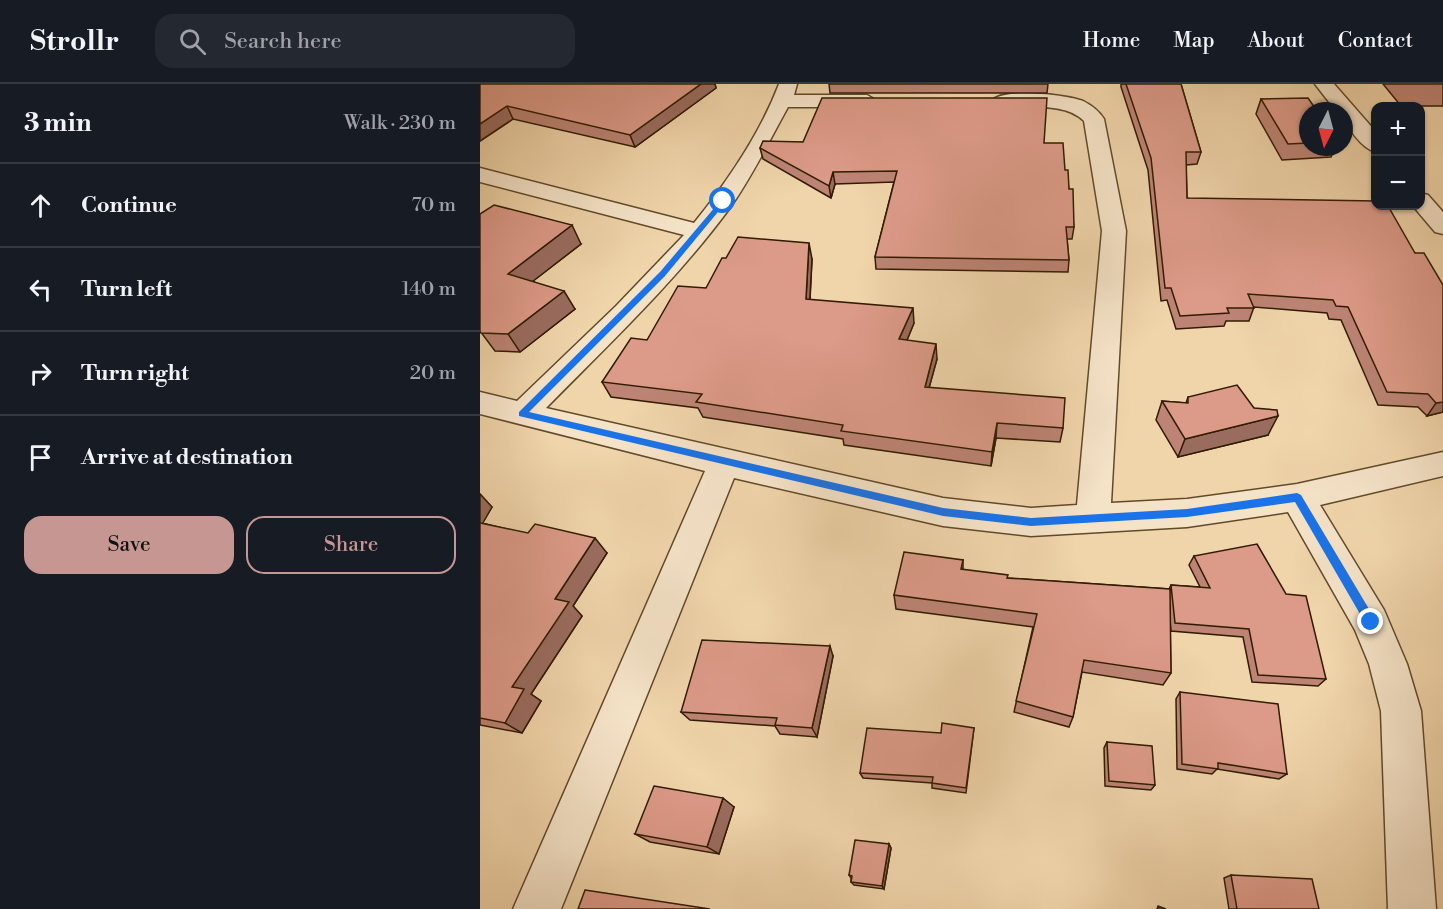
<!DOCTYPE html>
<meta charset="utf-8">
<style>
body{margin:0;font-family:"Libre Bodoni",serif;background:#242831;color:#f1f3f6}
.controls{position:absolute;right:18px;top:18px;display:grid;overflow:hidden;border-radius:12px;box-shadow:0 2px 4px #0004}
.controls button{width:54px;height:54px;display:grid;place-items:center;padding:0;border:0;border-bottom:2px solid #363941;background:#171b24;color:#f1f3f6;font:30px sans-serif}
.compass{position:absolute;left:819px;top:18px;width:54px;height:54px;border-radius:50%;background:#171b24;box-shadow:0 2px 4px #0004;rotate:186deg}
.stop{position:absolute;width:18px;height:18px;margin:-14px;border:4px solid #1a73e8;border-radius:50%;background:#fff}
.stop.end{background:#1a73e8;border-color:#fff;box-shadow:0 2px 6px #0008}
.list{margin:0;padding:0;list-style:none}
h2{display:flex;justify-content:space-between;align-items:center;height:78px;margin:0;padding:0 24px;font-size:26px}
h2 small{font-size:20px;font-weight:400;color:#9ea1a6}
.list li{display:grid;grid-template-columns:39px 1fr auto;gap:18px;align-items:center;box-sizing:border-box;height:84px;padding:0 24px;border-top:2px solid #363941}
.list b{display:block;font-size:22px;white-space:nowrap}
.list em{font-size:20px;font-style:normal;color:#9ea1a6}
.actions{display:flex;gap:12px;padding:18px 24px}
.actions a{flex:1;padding:14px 0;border:2px solid #c59692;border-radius:18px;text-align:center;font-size:21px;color:#c59692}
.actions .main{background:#c59692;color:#111}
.icon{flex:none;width:33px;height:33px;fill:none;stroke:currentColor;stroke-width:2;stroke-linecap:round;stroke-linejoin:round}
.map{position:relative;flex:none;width:963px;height:825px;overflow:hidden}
header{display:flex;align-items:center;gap:36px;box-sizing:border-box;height:84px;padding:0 30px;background:#171b24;border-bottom:2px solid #363941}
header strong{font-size:28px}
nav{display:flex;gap:33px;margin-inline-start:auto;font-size:21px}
.search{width:420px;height:54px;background:#242831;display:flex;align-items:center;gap:15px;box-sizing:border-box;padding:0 21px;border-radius:18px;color:#9ea1a6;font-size:22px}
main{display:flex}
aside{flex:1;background:#171b24}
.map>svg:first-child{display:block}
</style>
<header>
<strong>Strollr</strong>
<div class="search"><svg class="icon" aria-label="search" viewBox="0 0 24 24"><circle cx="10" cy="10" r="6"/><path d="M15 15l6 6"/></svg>Search here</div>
<nav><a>Home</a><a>Map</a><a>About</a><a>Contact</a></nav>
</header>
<main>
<aside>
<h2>3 min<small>Walk · 230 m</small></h2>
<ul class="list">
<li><svg class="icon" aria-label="ahead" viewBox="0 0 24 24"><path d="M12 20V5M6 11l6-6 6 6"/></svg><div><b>Continue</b></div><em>70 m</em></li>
<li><svg class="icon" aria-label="left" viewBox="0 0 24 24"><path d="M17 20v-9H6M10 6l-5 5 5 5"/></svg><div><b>Turn left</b></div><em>140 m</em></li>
<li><svg class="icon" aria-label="right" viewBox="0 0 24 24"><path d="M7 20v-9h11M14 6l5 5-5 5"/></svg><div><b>Turn right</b></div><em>20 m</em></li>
<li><svg class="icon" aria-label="arrive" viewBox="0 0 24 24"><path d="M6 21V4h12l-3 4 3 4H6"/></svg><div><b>Arrive at destination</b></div></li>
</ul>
<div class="actions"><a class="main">Save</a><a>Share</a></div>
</aside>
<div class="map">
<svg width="963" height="825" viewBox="0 0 963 825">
<rect width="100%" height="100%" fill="#f0d4aa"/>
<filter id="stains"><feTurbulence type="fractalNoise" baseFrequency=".00333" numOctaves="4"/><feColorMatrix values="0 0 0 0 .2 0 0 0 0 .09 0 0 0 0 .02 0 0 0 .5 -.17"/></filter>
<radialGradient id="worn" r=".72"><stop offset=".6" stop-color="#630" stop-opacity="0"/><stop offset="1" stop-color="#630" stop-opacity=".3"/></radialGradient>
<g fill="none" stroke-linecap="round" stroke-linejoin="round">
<defs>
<path id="minor" d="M299 0H317L314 11H387L397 17 387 23H308C289 57 272 93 249 125 195 198 129 260 66 324L463 414 551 424 597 421 622 147 604 37C579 12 522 31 512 17 522 3 588 11 603 17 611 21 619 27 624 35L646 147 631 419 707 415 817 400 963 368V392L840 421 904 526 927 580 941 627 956 825H908L901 627 889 580 875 546 808 428 707 443 551 452 463 442 254 394 81 825H33L225 387 0 330V308L37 317 136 222 204 151 0 98V84L214 139C247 98 280 50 299 0Z
M835 0H854L896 48V68C882 65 864 41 864 27H856Z
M940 109 948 111 963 128V150L955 148 933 122H940Z"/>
</defs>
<use href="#minor" stroke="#614a2a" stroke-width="3"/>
<use href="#minor" fill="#f5e3c8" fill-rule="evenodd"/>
</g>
<path fill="#bd8475" stroke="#311c00" stroke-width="1.5" d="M0 0H235L236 4 155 63 33 35 0 57Z
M349 0H568L567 9H350Z
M641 0H701L721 68 717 80 706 81 707 114 935 169 963 201V328L947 332 938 323 898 321 861 236 849 235 847 229 774 223 769 237H746L744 242 696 245 687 216 681 217 668 86 641 3Z
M903 0H963V22H921Z
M781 15 828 27V63H856L851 73 802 76 776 30Z
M323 58 564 59 585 86 589 105 594 143 592 155H587L589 176 588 188 396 185 395 173 414 98 355 100 351 114 283 75 280 64Z
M0 130 101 160 53 197 95 225 40 268 15 267 0 247Z
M332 175 330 216 434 239 427 256 457 275 449 304 583 344 580 358 516 354 511 382 364 361 363 355 223 333 218 324 131 313 122 298 167 256 226 204Z
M708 313 774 324 788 351 698 373 676 336 682 317 706 319Z
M0 410 12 423 2 439 127 469 93 522 102 532 51 610 61 617 42 649 0 641Z
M714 472 846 595 838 602 772 598 763 553 691 547 690 537 691 589 683 601 602 588 593 633 589 643 534 628 553 543 416 525 414 511 483 476V486L527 494 689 505 691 501 720 503 709 481Z
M353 572 337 653 300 650 295 642 210 636 201 628Z
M700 608 807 690 799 695 737 685 732 690 697 685 696 615Z
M494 644 486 709 452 704V699L383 694 380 689 461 649Z
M627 658 675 701 671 706 625 702 624 664Z
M254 723 239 770 170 758 155 750Z
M409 760 411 764 404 805 374 801 371 798V794L369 791Z
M751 791 839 825H749L744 794Z"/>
<path fill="#9a6c5f" stroke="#311c00" stroke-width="1.5" d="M221 0H235L236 4 155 63 150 51Z
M27 22 33 35 0 57V40Z
M353 88 355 100 351 114 349 102Z
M92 141 101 160 39 208 28 190Z
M329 159 332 175 329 231 326 215Z
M84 207 95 225 40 268 28 250Z
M433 224 434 239 421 271 419 255Z
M456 260 457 275 445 318V303Z
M963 318V328L947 332 956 319Z
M798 332 788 351 698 373 705 355Z
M517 339 516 354 511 382 512 368Z
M0 410 12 423 0 444Z
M115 454 127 469 93 522 102 532 51 610 61 617 42 649 25 639 32 603 75 515Z
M350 562 353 572 337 653 332 644Z
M243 714 254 723 239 770 227 763Z
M409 760 411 764 404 805 402 802Z"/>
<path fill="#dc9a88" stroke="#311c00" stroke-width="1.5" d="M0 0H221L150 51 27 22 0 40Z
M646 0H701L721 68H706L707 114 896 117V122H908L935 169H944L963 201V318L956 319 948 310 907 308 868 223 856 222 853 216 768 210 774 224H747L749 229 700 232 691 204H685L671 74Z
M342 14H567L564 59H583L585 86H588L589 105H593L594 143H586L589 176 395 173 417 87 353 88 349 102 280 64 283 57 323 58Z
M828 14 837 27H828V59L808 60 781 15Z
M14 121 92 141 28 190 84 207 28 250 1 249 0 247V130Z
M258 153 329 159 326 215 433 224 419 255 456 260 445 303 585 314 583 344 517 339 512 368 361 347 363 341 216 318 222 310 122 298 151 254 167 256 198 202 226 204 242 174H246Z
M757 301 774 324 797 326 798 332 705 355 682 317 708 319V313Z
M0 439 48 449 55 440 115 454 75 515 89 518 32 603 44 605 25 639 0 634Z
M777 460 806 510 826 512 846 595 778 591 769 545 695 539 691 501 730 504 714 472Z
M424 468 483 476 481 485 528 491 527 494 690 505 691 589 604 576 593 633 536 617 557 530 414 511Z
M222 556 350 562 332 644 295 641 297 634 201 628Z
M700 608 798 620 807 690 738 679V685L702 680Z
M462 639 494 644 486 704 452 699 453 693 380 689 387 644 461 649Z
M627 658 672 662 675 701 629 697Z
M174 702 243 714 227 763 155 750Z
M375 756 409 760 402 802 371 798 372 792 369 791Z
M751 791 832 795 839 825H757Z
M105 806 230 825H98Z
M678 822 686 825H677Z"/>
<path fill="#1a73e8" d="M241 116 247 117 185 192 49 328 463 424 551 434 707 425 817 409 821 411 895 535V542H887L815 418 707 433 551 442 463 432 39 332V328L180 188Z"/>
<rect width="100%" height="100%" filter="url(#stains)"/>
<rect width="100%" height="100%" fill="url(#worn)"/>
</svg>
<div class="controls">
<button>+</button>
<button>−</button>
</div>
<svg class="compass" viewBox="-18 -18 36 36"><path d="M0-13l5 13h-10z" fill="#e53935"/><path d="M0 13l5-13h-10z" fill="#9ea1a6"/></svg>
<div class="stop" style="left:243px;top:117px"></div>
<div class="stop end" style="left:891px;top:538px"></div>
</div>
</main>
